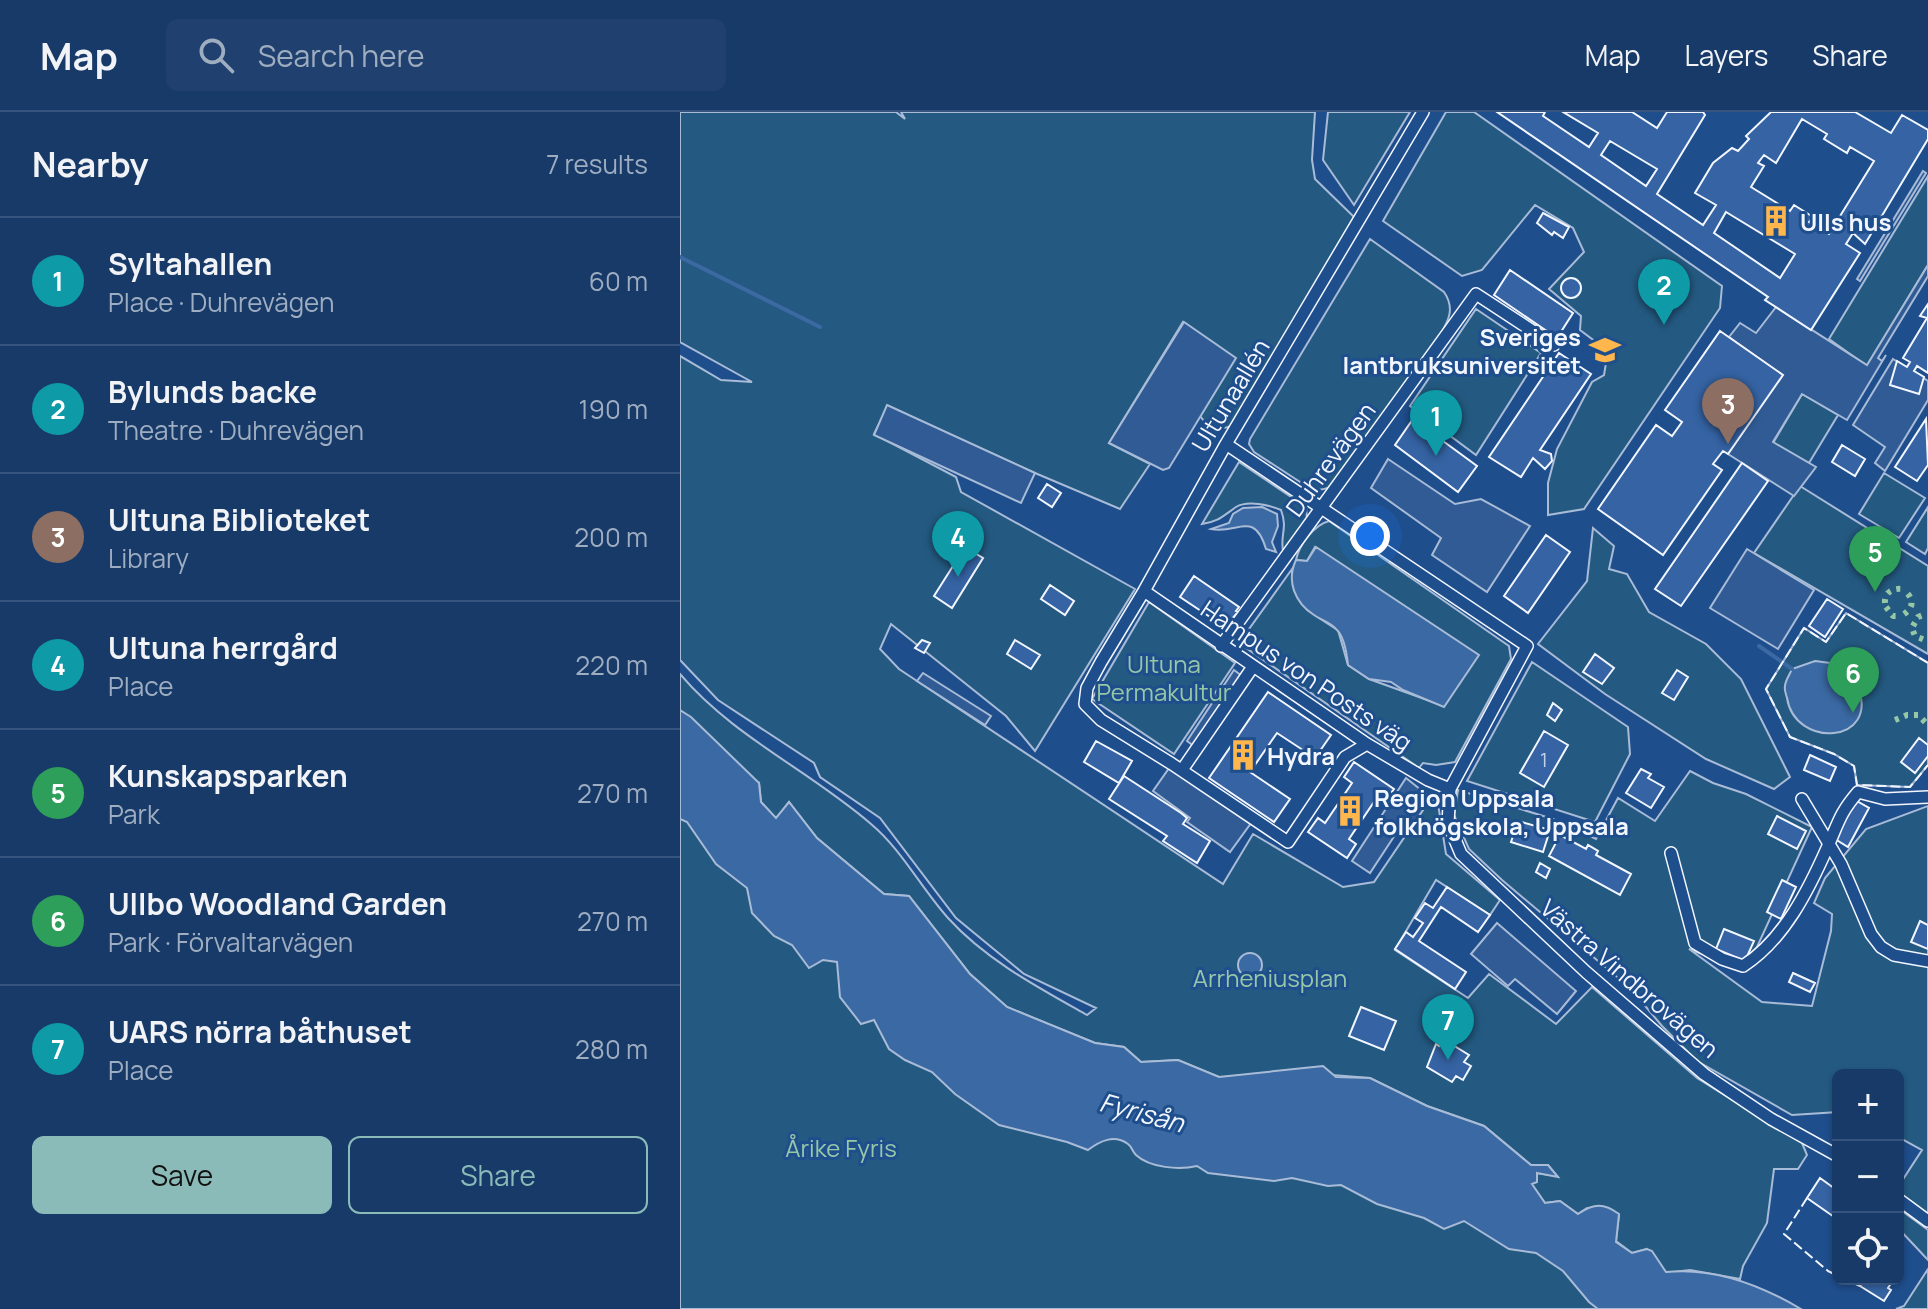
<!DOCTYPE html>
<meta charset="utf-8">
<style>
body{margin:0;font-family:Manrope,sans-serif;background:#20416f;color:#f1f3f6}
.controls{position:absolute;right:24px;bottom:24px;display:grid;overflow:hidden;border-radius:12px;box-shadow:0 2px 6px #0004}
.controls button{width:72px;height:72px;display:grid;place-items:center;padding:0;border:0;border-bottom:2px solid #36547d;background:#173a69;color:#f1f3f6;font:40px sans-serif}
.you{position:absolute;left:690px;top:424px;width:28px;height:28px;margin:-20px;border:6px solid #fff;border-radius:50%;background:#1a73e8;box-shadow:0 0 0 12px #1a73e833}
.badge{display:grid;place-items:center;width:52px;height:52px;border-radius:50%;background:#8bbbb9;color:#fff;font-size:26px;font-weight:700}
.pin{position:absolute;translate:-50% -66px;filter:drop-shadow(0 2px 4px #0008)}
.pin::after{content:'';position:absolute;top:42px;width:28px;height:24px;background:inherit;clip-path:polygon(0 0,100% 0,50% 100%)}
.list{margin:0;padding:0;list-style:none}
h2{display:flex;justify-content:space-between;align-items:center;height:104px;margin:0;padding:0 32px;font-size:34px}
h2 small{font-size:26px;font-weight:400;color:#9eadc0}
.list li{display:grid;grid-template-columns:52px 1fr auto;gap:24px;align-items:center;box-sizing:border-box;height:128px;padding:0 32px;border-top:2px solid #36547d}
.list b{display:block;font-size:30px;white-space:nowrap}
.list p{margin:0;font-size:26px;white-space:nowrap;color:#9eadc0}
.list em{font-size:26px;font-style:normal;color:#9eadc0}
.actions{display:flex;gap:16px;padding:24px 32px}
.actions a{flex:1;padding:18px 0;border:2px solid #8bbbb9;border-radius:12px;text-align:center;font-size:28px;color:#8bbbb9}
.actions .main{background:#8bbbb9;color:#111}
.icon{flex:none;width:44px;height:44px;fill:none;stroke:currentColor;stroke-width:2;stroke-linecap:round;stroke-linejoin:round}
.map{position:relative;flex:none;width:1248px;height:1197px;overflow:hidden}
header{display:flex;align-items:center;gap:48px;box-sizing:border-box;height:112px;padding:0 40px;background:#173a69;border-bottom:2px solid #36547d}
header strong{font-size:38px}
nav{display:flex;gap:44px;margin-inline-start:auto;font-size:28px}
.search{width:560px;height:72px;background:#20416f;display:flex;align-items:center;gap:20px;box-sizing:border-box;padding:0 28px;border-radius:12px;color:#9eadc0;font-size:30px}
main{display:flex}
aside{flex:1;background:#173a69}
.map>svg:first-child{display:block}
</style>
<header>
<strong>Map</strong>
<div class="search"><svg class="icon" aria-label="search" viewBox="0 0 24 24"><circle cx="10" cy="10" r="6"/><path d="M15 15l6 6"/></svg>Search here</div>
<nav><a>Map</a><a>Layers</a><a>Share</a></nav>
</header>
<main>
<aside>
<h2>Nearby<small>7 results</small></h2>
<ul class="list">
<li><span class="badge" style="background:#0f9aa8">1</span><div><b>Syltahallen</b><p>Place · Duhrevägen</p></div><em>60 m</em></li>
<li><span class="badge" style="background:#0f9aa8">2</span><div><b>Bylunds backe</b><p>Theatre · Duhrevägen</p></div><em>190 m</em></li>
<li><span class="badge" style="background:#8d6e63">3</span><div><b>Ultuna Biblioteket</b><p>Library</p></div><em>200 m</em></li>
<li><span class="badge" style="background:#0f9aa8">4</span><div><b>Ultuna herrgård</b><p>Place</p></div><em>220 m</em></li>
<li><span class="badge" style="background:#2e9e5b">5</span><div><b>Kunskapsparken</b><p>Park</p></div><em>270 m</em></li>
<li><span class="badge" style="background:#2e9e5b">6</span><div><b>Ullbo Woodland Garden</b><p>Park · Förvaltarvägen</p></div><em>270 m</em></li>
<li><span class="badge" style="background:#0f9aa8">7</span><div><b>UARS nörra båthuset</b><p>Place</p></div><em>280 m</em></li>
</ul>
<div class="actions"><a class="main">Save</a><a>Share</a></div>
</aside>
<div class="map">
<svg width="1248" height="1197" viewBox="0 0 1248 1197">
<rect width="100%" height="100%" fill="#1f4e8c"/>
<path fill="#245a82" stroke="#a8bbd7" stroke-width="2" d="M0 0H216L225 7 221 0H635L632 48 635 67 674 105 554 312C541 320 529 317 520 304L555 246 503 210 429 331 470 352 440 397 355 361 208 294 194 322 276 365 281 380 455 477 355 639 326 604 211 512 200 537 219 557 237 569 543 772 573 722 663 775 694 770 751 686 758 692 766 742 820 788 810 803 756 768 715 838 788 886 809 862 876 912 912 875 1017 966 1122 1031 1127 1043 1118 1057H1094L1087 1111 1063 1154 1060 1167 1010 1158 985 1161 967 1137 952 1141 936 1129 939 1103 907 1096 898 1102 880 1089 865 1091 851 1072 856 1061 877 1064 868 1053H851L804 1014 747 994 690 966 652 963 539 965 498 948 461 950 444 935 415 931 327 895 290 862 229 784 204 782 137 726 109 690 96 707 81 690 79 671 30 689 339 966 718 1046 1002 1197H0V562C52 624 130 659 191 712 222 738 241 776 268 806 306 848 359 876 407 903L416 896 344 862 276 806 200 706 140 665 134 651 38 588 0 548V244L41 268 72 270 0 230Z
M648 0H730L674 93 643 48Z
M766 0H794L1042 174 1040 196 904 397 868 403V371L877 337 912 270 924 263 928 239 900 218 901 204 869 177 904 140 893 116 855 93 802 158 782 164 703 109Z
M1248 64V153L1187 254 1149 227Z
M690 127 764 180C775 196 769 208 760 223L654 370 648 376 634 379 574 340 569 332 570 327Z
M796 197 861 241 796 343 730 294Z
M1122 282 1158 303 1129 351 1093 331Z
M559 350 626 395 627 407 603 439C600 422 608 417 601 398 589 393 568 388 556 395 543 404 538 410 522 412Z
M1204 361 1245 386 1219 426 1179 402Z
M1120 374 1248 454V542L1074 441Z
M1248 395V436L1245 442 1226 430Z
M649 409 829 534 831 547 775 650 756 653 743 651 739 656 559 531 612 457C612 491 632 502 658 518L668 553 689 567 764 594 798 543 635 435 627 449 616 448C619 433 634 413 649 409Z
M913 416 934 434 929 457 947 462 969 500 1026 532 1061 567 1110 665 1094 677 1026 647 925 582 858 532 907 469Z
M469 490 555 551 494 642 412 587Z
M1166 501 1248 551V653L1230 675 1177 673 1174 654 1154 642 1110 625 1086 577 1124 516 1146 530Z
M852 550 948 615 950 642 915 710 787 669Z
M1010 659 1033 671 1066 682 1132 715 1066 859 1009 837 1082 890 1132 894 1151 819 1152 802 1134 791 1145 766 1186 717 1248 694V1109L1218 1087V1075L1242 1038 1218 1025V963H1158V1000L1112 1003 1017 949 982 914 950 876 822 768 789 737 774 703 778 678 873 707 916 727 938 686 975 709Z
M1218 1096 1248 1118V1148L1218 1116Z
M1248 1157V1197H1216L1224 1194Z"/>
<path fill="#305b95" stroke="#a8bbd7" stroke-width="2" d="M1243 59 1246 61 1180 169 1177 167Z
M1248 153V164L1198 246 1202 249 1206 243 1167 308 1122 282 1093 330 1136 355 1114 384 1048 342 1102 263 1049 225 1060 211 1076 221 1096 195 1187 253Z
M504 210 556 246 489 356 483 358 429 331Z
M1213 247 1248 269V288L1205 359 1195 351 1205 335 1173 313Z
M207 293 355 361 341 391 194 323Z
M708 347 775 392 801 387 850 414 807 480 752 443 761 426 691 376Z
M1067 437 1134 478 1098 537 1030 496Z
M554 558 566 567 518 637 507 629Z
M243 561 311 604 305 613 237 569Z
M492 652 574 707 550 740 507 710 510 706 473 679Z
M726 666 751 686 735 710 717 720 690 761 672 749Z
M817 811 896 879 877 902 835 867 828 874 791 842Z"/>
<path fill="#3b69a3" stroke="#a8bbd7" stroke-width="2" d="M582 395 597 402 598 414 592 430 596 440 586 437C574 397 557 423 531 417L549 411 553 402 563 396Z
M636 435 799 543 764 595 723 578 711 570 689 567 668 553C667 543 664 524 656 517 651 511 641 508 634 503 615 491 606 469 616 448L627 449Z
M1135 549C1159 552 1168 551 1178 575 1200 632 1115 637 1107 586 1106 582 1104 578 1105 574 1105 569 1110 562 1112 557Z
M0 598 11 605 79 671 81 690 96 706 109 690 137 726 204 782 229 784 290 862 327 895 415 931 444 935 461 950 498 948 539 965 643 954 656 965 690 966 747 994 804 1014 851 1053H868L878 1065 857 1061V1070L852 1072 865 1091 880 1089 898 1102C914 1091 924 1091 939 1102L936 1130 952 1141 967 1137 972 1139 986 1160C1034 1155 1079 1172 1121 1197H918L909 1190 883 1159 856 1141 829 1137 784 1109 764 1117 744 1106 697 1092 661 1073 648 1074 612 1066 594 1069 528 1061 517 1054C499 1058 470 1056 456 1043 452 1039 452 1035 448 1032 434 1022 420 1029 408 1038L387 1030 319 1013 275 982 252 960 225 948 209 937 194 908 181 912 160 885 157 850 143 848 129 856 112 833 94 824 72 801 67 776 36 752 7 710 0 707Z
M558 853a12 12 0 1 1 24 0a12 12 0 1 1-24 0Z"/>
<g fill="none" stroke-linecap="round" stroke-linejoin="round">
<path stroke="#3b69a3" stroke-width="4" d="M0 145 140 215
M1079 534 1112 557"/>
</g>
<path fill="#3563a3" stroke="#f2f6ff" stroke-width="2" fill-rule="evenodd" d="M817 0H865L863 4 909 35 918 21 883 0H952L977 16 987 0H1023L1025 3 977 82 1023 113 1036 93 1015 81 1033 51 1052 36 1058 39 1069 27 1066 24 1091 0H1175L1211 21 1222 3 1248 18V27L1185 132 1173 121 1166 132 1180 141 1131 218 1085 188 1088 185ZM1122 7 1147 22 1144 27 1167 41 1170 35 1194 49 1149 122 1129 110 1133 105 1114 93 1110 99 1071 75 1084 54 1078 51 1084 43 1096 51ZM930 29 977 57 966 74 921 43ZM1046 100 1115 142 1100 166 1034 121Z
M863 101 889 115 883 126 874 120 872 123 857 111Z
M830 158 893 201 877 226 814 183Z
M881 176a10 10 0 1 1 20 0a10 10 0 1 1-20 0Z
M1248 192V261L1237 254 1234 259 1244 265 1239 282 1210 273 1217 249 1227 255 1230 250 1223 246 1247 206 1240 204Z
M1040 219 1103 263 1048 342 1043 339 1033 352 1042 358 983 443 918 397 976 313 992 324 1002 310 985 298Z
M879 241 911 262 860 338 871 342 872 349 865 357 853 346 841 365 809 345Z
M733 307 797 354 778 380 715 333Z
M1246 307 1248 353 1237 369 1215 355Z
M1162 333 1185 347 1175 364 1152 350Z
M1062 351 1088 369 1001 494 975 477Z
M367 372 381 381 372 395 358 386Z
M866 423 890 440 848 501 824 484Z
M285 435 303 446 272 496 254 484Z
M514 464 559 495 556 499 558 500 545 515 500 485Z
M370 473 394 489 385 503 361 487Z
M1147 487 1163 497 1145 525 1129 514Z
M242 528 250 531 244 541 235 536Z
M335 528 360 543 351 557 327 542Z
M915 542 934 556 922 572 903 560Z
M997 558 1008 565 994 588 982 581Z
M588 580 651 623 635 646 597 621 570 660 610 687 594 710 529 666Z
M873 591 882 598 875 609 867 603Z
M864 619 888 633 864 675 840 661Z
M1239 626 1248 633V644L1235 661 1221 650Z
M416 629 452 649 439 671 404 650Z
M1130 643 1156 655 1150 669 1124 658Z
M674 650 714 677 703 692 696 687 669 727 676 732 667 746 628 720 638 706 645 711 672 671 664 665Z
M961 657 971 662 968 666 984 675 971 696 946 681Z
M444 664 501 701 507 706 503 712 530 729 517 751 483 729 487 724 429 687Z
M1175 688 1189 696 1168 735 1155 727Z
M1097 704 1126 719 1117 737 1088 722Z
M838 709 870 718 863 740 831 730Z
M880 723 906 737 908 733 918 739 916 743 951 762 940 783 869 744Z
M860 751 870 757 866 766 856 760Z
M1102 768 1116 775 1101 807 1087 800Z
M767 775 810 803 798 820 761 795 739 829 786 860 775 877 715 837 726 820 733 825 743 811 735 806 745 791 753 796Z
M1240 809 1248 813V837L1231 830Z
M1044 817 1074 829 1065 849 1036 837Z
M1113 861 1135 871 1130 880 1109 870Z
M681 895 716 909 704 938 669 924Z
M763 927 789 943 784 950 791 954 783 968 776 964 772 970 747 955 756 932 759 934Z
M1140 1066 1158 1079 1157 1107 1127 1086Z
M1185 1167H1214L1208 1176 1211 1178 1204 1189 1180 1174Z"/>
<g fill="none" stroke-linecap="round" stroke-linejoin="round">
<defs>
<path id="minor" d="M546 332 847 534 770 677 768 711 781 742 906 860 1024 962 1091 1007 1158 1044
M464 479 687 632 748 668 770 677
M541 534 796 182 874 233
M687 632 665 645 608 730 492 652 421 608 405 592 407 576 421 550 464 479 546 332 743 0
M502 658 572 556
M1122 687 1161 752 1191 822 1201 835 1214 843 1248 849
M991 741 1015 831 1042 847 1063 854C1104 828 1129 777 1148 734 1159 709 1160 701 1178 680L1205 687 1248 685
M1218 1087 1248 1109"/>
</defs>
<use href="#minor" stroke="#f2f6ff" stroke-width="14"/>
<use href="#minor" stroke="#1f4e8c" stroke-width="11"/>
<path stroke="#97c8a6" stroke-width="6" stroke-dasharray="4 6" stroke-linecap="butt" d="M1205 491C1204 481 1212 476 1222 477
M1206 495 1213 504H1220
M1224 502C1234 495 1234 487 1225 479
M1233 514 1238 505 1243 503
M1233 519 1235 524 1245 528
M1215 608 1227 603H1238L1248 613"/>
<path stroke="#f2f6ff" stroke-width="2" stroke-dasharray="10 4" stroke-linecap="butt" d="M1248 551 1166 501 1146 530 1124 516 1086 577 1110 625 1154 642 1174 654 1177 673 1230 675 1248 653
M1127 1086 1104 1122 1148 1159 1158 1164
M1163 1167 1180 1174"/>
</g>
<defs>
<symbol id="building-bare" viewBox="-9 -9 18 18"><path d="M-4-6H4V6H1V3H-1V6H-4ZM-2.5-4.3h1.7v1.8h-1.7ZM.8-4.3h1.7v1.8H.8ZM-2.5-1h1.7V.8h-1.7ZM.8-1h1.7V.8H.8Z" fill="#ffb74d" stroke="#1f4e8c" stroke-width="2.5" paint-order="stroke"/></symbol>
<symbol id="university-bare" viewBox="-9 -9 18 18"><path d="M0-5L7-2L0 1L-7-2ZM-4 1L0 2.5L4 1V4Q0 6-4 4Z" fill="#ffb74d" stroke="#1f4e8c" stroke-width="2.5" paint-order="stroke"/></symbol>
</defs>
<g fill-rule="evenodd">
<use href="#building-bare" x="1074" y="87" width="44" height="44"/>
<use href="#university-bare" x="903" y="216" width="44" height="44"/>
<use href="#building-bare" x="541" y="621" width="44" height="44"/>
<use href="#building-bare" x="648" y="677" width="44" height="44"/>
</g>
<g text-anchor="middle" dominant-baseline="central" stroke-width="6" stroke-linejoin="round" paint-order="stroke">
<g font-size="20" fill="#c3d1e8">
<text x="864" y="647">1</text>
</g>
<g font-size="24" font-weight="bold" fill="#f2f6ff" stroke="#1f4e8c" text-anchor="start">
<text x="1120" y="109">Ulls hus</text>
<text x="901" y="224" text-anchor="end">Sveriges<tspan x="901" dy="28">lantbruksuniversitet</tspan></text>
<text x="587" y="643">Hydra</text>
<text x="694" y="685">Region Uppsala<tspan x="694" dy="28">folkhögskola, Uppsala</tspan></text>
</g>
<g font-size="24" fill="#f2f6ff" stroke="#1f4e8c">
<text transform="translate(550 283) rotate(-59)">Ultunaallén</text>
<text transform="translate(650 347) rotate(-54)">Duhrevägen</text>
<text transform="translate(627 563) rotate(34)">Hampus von Posts väg</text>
<text transform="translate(950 866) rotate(41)">Västra Vindbrovägen</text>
</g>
<g font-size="24" fill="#97c8a6" stroke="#1f4e8c">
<text x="484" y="551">Ultuna<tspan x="484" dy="28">Permakultur</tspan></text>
<text x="590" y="865">Arrheniusplan</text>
<text x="161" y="1035">Årike Fyris</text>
</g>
<g font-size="26" font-style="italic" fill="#f2f6ff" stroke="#1f4e8c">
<text transform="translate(462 1000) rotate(15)">Fyrisån</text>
</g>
</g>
</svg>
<div class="controls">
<button>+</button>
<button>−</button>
<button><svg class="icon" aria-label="locate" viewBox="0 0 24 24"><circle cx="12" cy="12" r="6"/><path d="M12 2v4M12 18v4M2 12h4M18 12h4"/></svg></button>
</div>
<div class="you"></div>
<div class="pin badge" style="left:756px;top:344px;background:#0f9aa8">1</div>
<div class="pin badge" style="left:984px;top:213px;background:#0f9aa8">2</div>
<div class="pin badge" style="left:1048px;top:332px;background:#8d6e63">3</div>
<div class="pin badge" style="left:278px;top:465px;background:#0f9aa8">4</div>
<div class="pin badge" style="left:1195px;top:480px;background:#2e9e5b">5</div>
<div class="pin badge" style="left:1173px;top:601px;background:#2e9e5b">6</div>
<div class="pin badge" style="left:768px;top:948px;background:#0f9aa8">7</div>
</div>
</main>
